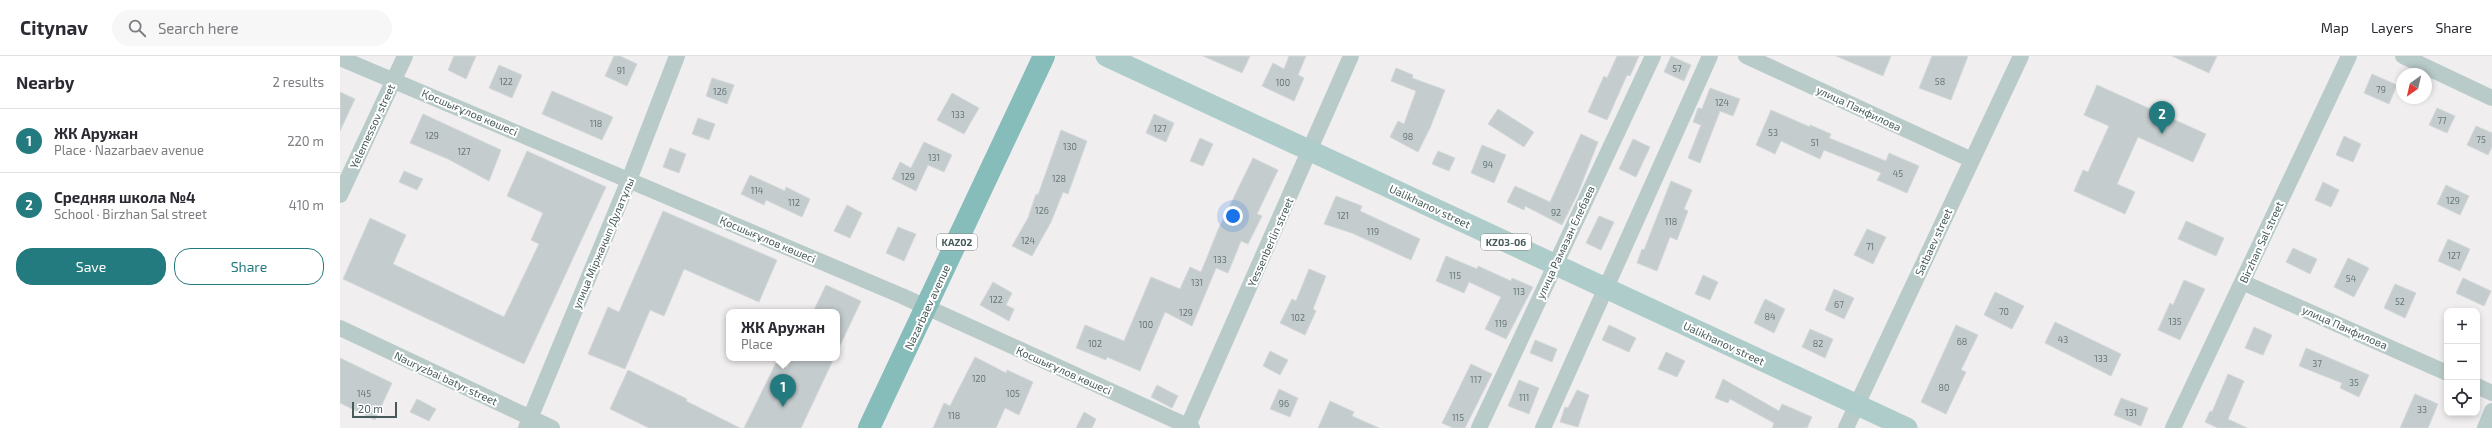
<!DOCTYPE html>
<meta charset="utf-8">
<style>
body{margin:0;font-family:"Exo 2",sans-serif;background:#f7f7f7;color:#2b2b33}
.controls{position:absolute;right:12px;bottom:12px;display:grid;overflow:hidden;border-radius:8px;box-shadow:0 2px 6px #0003}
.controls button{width:36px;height:36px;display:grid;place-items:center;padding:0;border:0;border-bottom:1px solid #e1e1e2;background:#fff;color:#2b2b33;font:20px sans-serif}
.compass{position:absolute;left:2056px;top:12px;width:36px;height:36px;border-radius:50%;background:#fff;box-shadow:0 2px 6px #0003;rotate:214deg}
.scale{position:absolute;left:12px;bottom:10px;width:45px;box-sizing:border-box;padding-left:4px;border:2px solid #465b59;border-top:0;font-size:11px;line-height:14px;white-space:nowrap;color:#465b59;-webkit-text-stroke:3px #fff;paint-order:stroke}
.you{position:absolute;left:893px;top:160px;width:14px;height:14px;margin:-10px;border:3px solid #fff;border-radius:50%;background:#1a73e8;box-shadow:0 0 0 6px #1a73e833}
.badge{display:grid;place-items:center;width:26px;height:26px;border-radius:50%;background:#247b7f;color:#fff;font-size:13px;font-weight:700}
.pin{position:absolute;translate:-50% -33px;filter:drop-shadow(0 1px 2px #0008)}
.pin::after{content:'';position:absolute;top:21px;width:14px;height:12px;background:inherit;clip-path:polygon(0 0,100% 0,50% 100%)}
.popup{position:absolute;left:386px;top:253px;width:114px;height:52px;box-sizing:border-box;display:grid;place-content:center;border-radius:8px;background:#fff;filter:drop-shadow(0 1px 3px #0005);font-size:13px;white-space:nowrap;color:#7c7c81}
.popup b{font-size:15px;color:#2b2b33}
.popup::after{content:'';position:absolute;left:50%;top:100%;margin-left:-8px;border:8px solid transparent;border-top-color:#fff}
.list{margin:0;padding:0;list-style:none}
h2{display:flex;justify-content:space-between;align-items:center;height:52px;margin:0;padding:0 16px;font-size:17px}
h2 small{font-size:13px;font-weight:400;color:#7c7c81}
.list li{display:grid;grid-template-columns:26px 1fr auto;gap:12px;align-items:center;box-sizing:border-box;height:64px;padding:0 16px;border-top:1px solid #e1e1e2}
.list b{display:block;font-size:15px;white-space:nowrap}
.list p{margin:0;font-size:13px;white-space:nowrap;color:#7c7c81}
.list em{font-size:13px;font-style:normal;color:#7c7c81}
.actions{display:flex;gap:8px;padding:12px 16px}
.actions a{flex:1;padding:9px 0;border:1px solid #247b7f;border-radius:16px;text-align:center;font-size:14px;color:#247b7f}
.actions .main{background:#247b7f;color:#fff}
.icon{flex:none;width:22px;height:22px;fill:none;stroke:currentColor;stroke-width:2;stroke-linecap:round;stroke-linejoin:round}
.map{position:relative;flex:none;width:2152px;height:372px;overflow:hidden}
header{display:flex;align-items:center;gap:24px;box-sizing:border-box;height:56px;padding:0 20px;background:#fff;border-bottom:1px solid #e1e1e2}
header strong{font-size:19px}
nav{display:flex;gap:22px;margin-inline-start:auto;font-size:14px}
.search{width:280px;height:36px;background:#f7f7f7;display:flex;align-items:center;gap:10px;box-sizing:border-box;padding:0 14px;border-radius:22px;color:#7c7c81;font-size:15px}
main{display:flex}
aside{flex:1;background:#fff}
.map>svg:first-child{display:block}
</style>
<header>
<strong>Citynav</strong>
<div class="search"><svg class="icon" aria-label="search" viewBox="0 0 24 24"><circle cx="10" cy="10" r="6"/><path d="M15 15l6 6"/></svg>Search here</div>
<nav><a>Map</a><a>Layers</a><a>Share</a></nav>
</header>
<main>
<aside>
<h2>Nearby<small>2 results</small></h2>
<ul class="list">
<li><span class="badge">1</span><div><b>ЖК Аружан</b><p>Place · Nazarbaev avenue</p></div><em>220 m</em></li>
<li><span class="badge">2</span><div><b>Средняя школа №4</b><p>School · Birzhan Sal street</p></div><em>410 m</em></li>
</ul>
<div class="actions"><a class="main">Save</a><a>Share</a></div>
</aside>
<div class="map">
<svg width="2152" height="372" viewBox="0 0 2152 372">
<rect width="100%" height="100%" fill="#f1eeef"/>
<path fill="#c5ccce" stroke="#d2d8d9" d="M114 0H136L126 23 108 14Z
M274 0H280L297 8 287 30 265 20Z
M863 0H910L902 17Z
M949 0H966L958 19 964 22 954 45 922 30 933 7 944 13Z
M1277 0H1299L1290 20 1287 19 1267 64 1248 56 1264 20 1267 22Z
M1331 0 1351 9 1344 25 1324 16Z
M1496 0H1551L1543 20Z
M1592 0H1628L1611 44 1579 32Z
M1832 0H1877L1869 17Z
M159 9 182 19 172 42 149 32Z
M1056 12 1073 19 1072 22 1105 34 1090 72 1078 96 1050 81 1058 65 1064 68 1076 35 1051 25Z
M2032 18 2057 29 2049 48 2024 37Z
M372 22 394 29 387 48 366 40Z
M1757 29 1866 78 1853 106 1798 81 1777 128 1795 136 1785 158 1734 135 1743 114 1748 116 1769 70 1744 59Z
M1370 32 1400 43 1393 60 1380 55 1360 107 1348 102 1361 69 1353 66 1358 52 1362 53Z
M212 35 273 61 262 84 202 58Z
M0 36 15 43 0 75Z
M612 37 639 52 624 78 597 64Z
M2097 52 2115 60 2107 77 2089 69Z
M1158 53 1194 76 1184 91 1148 68Z
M1431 54 1470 71V69L1491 78 1489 82 1546 105 1549 97 1579 110 1567 137 1537 124 1541 117 1484 94 1480 103 1441 85 1435 98 1416 89Z
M83 58 161 94 149 125 108 103 70 87Z
M814 58 834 67 826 86 806 77Z
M358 62 375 68 369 84 352 78Z
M2136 70 2152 77V91L2148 99 2127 89Z
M721 74 747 85 728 138 723 136 711 166 692 200 672 190 688 162 696 138 698 139Z
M1241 78 1258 86 1238 137 1222 169 1185 150 1184 154 1167 146 1175 130 1210 146Z
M2004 80 2021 88 2013 106 1996 99Z
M860 82 873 88 863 110 850 105Z
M1293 83 1310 91 1296 121 1279 113Z
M584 86 612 99 604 116 588 109 576 135 552 123 560 106 571 112Z
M1142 89 1166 99 1154 127 1131 117Z
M330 92 346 98 339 117 323 111Z
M187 95 266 131 184 308 3 223 30 162 66 179 53 208 164 261 199 188 191 184 203 157 167 140Z
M1098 95 1115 102 1109 115 1092 108Z
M913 102 938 114 917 158 922 160 908 188 901 185 888 217 876 212 852 270 825 256 800 315 767 301 766 304 736 292 745 269 784 285 811 221 840 233 850 211 861 216 878 174Z
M64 115 83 123 77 134 59 126Z
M410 119 445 135 446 131 470 143 462 161 426 144 424 149 401 138Z
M1331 125 1352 134 1344 153 1348 155 1337 184 1330 181 1317 215 1297 207 1302 193 1304 194Z
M1983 126 1999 134 1991 151 1975 144Z
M2106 129 2129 140 2120 159 2097 148Z
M996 140 1022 150 1020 155 1080 183 1071 204 1012 177 984 168Z
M507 149 522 157 510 182 494 175Z
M323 155 437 204 419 246 344 213 324 260 310 254 285 313 248 298 268 251 279 256Z
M1259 160 1274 166 1261 194 1246 187Z
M1846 165 1884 182 1876 200 1838 183Z
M558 171 576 178 564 205 546 197Z
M1527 173 1546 181 1533 208 1514 199Z
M2108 183 2130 193 2120 215 2098 205Z
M1953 192 1977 203 1970 218 1946 206Z
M1106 200 1137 213 1138 210 1171 225 1172 222 1193 231 1166 283 1145 273 1161 241 1129 226 1124 237 1096 225Z
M2008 202 2029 212 2014 241 1994 231Z
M969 213 986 220 973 253 976 255 965 279 940 267 952 243 956 245Z
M1363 219 1378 226 1370 244 1355 238Z
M2123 222 2151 235 2144 250 2116 237Z
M1844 224 1865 233 1840 284 1818 274 1830 247 1833 249Z
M653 226 672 237 666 249 674 253 669 265 640 249Z
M2055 228 2076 237 2065 262 2044 252Z
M486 229 521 245 497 296V256H473Z
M1494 233 1514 242 1504 263 1485 254Z
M1655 236 1684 250 1672 273 1644 259Z
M1425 243 1445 253 1434 277 1414 267Z
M1715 266 1781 298 1771 320 1705 287Z
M1269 269 1296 282 1289 296 1262 284Z
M1616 269 1638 279 1621 314 1626 316 1606 358 1581 346Z
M1914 271 1932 279 1923 299 1905 292Z
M1470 273 1493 283 1485 302 1462 291Z
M1195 284 1217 293 1212 306 1190 297Z
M1966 292 2029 319 2019 341 2000 332 2002 327 1959 310Z
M930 295 948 304 940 319 923 310Z
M1326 296 1345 305 1337 321 1318 313Z
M635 301 666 317 667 314 693 326 679 359 665 352 656 372H593L604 347 610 350Z
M0 302 52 327 35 364 0 347Z
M452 302H494L461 372H404L436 307 447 312Z
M1131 308 1152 318 1125 372H1113L1102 367Z
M288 314 347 343 346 345 400 372H309L270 353Z
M1888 318 1904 325 1888 363 1907 372H1878L1865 366 1870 355 1872 356Z
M1383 323 1439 355 1442 348 1472 361 1467 372H1432L1434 367 1390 343 1388 347 1375 342Z
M1179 324 1199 332 1189 358 1168 350Z
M817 329 838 340 832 352 811 341Z
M939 333 958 342 950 361 930 353Z
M1237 334 1249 339 1238 371 1220 366 1225 351 1228 352Z
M2075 338 2098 348 2088 372H2060Z
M1781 342 1808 352 1801 370 1774 359Z
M77 343 96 353 89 365 70 356Z
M990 345 1014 356 1012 360 1039 372H978Z
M744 356 756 363 752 372H736Z"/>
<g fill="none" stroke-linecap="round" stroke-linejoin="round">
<path stroke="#b9cbc9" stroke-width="16" d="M1406 0 1632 104
M2063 0 2152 42
M0 2 562 240 852 372
M0 139 65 0
M1902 226 2107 317
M0 272 212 372
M2137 330 2152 337
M186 372 289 124 337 0
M847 372 1011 0
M1139 372 1313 0
M1203 372 1370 0
M1506 372 1681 0
M1833 372 2009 0
M2145 372 2152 355"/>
<path stroke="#aecdca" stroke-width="21" d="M766 0 1567 372"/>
<path stroke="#86bcb9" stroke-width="22" d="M529 372 704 0"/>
</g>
<g text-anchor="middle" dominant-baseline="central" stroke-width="4" stroke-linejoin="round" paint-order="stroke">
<g font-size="9" fill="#667776">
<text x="1337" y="12">57</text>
<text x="281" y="14">91</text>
<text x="166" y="25">122</text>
<text x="1600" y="25">58</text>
<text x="943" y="26">100</text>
<text x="2041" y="33">79</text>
<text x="380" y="35">126</text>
<text x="1382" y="46">124</text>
<text x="618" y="58">133</text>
<text x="2102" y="64">77</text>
<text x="256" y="67">118</text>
<text x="820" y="72">127</text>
<text x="1433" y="76">53</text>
<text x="92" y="79">129</text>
<text x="1068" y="80">98</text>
<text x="2141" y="83">75</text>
<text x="1475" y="86">51</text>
<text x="730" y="90">130</text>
<text x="124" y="95">127</text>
<text x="594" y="101">131</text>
<text x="1148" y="108">94</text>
<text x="1558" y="117">45</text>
<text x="568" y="120">129</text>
<text x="719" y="122">128</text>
<text x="417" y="134">114</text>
<text x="2113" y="144">129</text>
<text x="454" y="146">112</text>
<text x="702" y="154">126</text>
<text x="1216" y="156">92</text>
<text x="1003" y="159">121</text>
<text x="1331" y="165">118</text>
<text x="1033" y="175">119</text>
<text x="688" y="184">124</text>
<text x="1530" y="190">71</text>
<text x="2114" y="199">127</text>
<text x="880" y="203">133</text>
<text x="1115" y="219">115</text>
<text x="2011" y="222">54</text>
<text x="857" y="226">131</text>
<text x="1179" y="235">113</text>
<text x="656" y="243">122</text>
<text x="2060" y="245">52</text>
<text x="1499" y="248">67</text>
<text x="1664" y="255">70</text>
<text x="846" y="256">129</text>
<text x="1430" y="260">84</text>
<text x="958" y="261">102</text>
<text x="1835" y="265">135</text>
<text x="1161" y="267">119</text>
<text x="806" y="268">100</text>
<text x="1723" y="283">43</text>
<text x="1622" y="285">68</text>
<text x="755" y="287">102</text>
<text x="1478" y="287">82</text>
<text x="1761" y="302">133</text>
<text x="1977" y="307">37</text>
<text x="639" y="322">120</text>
<text x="1136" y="323">117</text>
<text x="2014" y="326">35</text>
<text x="1604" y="331">80</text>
<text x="24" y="337">145</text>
<text x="673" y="337">105</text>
<text x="1184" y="341">111</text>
<text x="944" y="347">96</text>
<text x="2082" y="353">33</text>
<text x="1791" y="356">131</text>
<text x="614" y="359">118</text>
<text x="1118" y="361">115</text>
</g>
<g fill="#fff" stroke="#7e8c8b" stroke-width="1">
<rect x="597" y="178" width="40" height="16" rx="3"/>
<rect x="1141" y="178" width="50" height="16" rx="3"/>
</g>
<g font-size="10" font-weight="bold" fill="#465b59">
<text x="617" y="186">KАZ02</text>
<text x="1166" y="186">KZ03-06</text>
</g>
<g font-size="11" fill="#465b59" stroke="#fff">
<text transform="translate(1519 52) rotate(25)">улица Панфилова</text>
<text transform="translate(130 56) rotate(23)">Қосшығұлов көшесі</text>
<text transform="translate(32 70) rotate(-65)">Yelemessov street</text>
<text transform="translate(1090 150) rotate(25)">Ualikhanov street</text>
<text transform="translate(428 183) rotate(23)">Қосшығұлов көшесі</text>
<text transform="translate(930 186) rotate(-66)">Yessenberlin street</text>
<text transform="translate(1225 186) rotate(-65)">улица Рамазан Елебаев</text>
<text transform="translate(1593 186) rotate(-65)">Satbaev street</text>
<text transform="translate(1921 186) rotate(-65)">Birzhan Sal street</text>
<text transform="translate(263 187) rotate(-67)">улица Міржақып Дулатұлы</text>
<text transform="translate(587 251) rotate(-65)">Nazarbaev avenue</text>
<text transform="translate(2005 271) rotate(24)">улица Панфилова</text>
<text transform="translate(1384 287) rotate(25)">Ualikhanov street</text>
<text transform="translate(724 314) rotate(24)">Қосшығұлов көшесі</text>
<text transform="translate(106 322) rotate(25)">Nauryzbai batyr street</text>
</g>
</g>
</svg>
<div class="controls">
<button>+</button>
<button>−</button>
<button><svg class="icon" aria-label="locate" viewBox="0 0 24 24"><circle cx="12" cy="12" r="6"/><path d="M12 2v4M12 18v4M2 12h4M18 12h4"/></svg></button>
</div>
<svg class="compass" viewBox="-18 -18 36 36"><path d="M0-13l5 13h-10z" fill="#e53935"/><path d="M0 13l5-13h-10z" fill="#7c7c81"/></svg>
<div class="scale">20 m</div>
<div class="you"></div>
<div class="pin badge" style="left:443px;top:351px">1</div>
<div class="popup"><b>ЖК Аружан</b>Place</div>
<div class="pin badge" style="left:1822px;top:78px">2</div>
</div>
</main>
